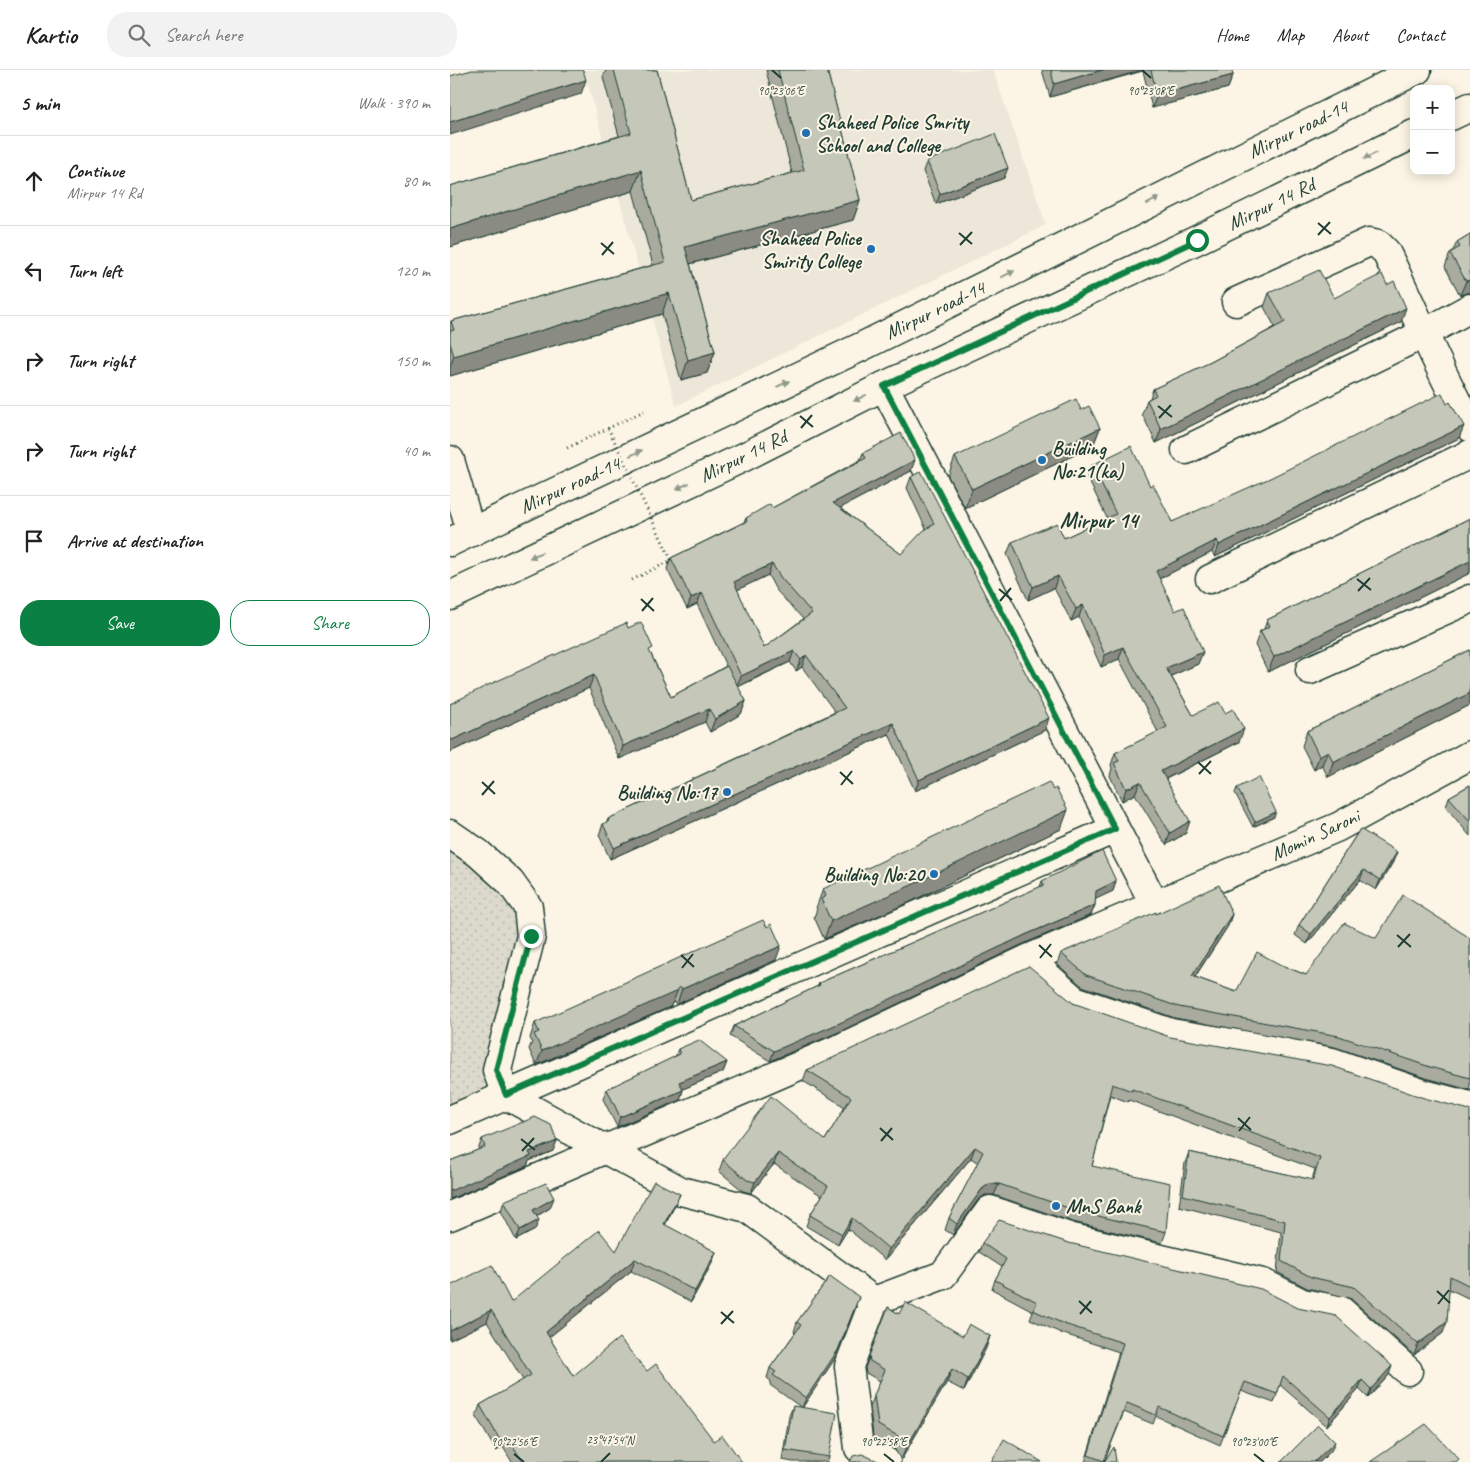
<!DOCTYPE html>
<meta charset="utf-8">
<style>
body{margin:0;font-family:Caveat,sans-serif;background:#f2f2f2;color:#222}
.controls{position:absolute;right:15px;top:15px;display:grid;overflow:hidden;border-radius:10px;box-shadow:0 2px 12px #0003}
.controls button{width:45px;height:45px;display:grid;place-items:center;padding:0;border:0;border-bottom:1px solid #e0e0e0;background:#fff;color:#222;font:25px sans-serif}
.stop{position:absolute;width:15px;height:15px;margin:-11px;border:4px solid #0b8043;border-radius:50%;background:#fff}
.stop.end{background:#0b8043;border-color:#fff;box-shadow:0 1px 5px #0008}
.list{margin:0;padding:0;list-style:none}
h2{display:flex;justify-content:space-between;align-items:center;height:65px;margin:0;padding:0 20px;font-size:21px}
h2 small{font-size:16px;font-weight:400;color:#767676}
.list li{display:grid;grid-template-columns:32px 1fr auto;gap:15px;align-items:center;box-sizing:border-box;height:90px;padding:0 20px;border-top:1px solid #e0e0e0}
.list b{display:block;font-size:19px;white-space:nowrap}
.list p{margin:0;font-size:16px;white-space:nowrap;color:#767676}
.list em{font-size:16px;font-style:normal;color:#767676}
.actions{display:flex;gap:10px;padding:15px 20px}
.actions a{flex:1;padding:11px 0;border:1px solid #0b8043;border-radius:20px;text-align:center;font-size:18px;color:#0b8043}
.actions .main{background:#0b8043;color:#fff}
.icon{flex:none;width:28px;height:28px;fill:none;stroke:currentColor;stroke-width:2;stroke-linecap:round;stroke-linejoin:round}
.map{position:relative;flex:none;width:1020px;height:1392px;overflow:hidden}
header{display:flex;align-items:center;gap:30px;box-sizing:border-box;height:70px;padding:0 25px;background:#fff;border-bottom:1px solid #e0e0e0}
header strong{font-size:24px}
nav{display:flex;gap:28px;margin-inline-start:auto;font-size:18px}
.search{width:350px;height:45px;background:#f2f2f2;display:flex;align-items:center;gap:12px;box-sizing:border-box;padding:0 18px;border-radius:20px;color:#767676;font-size:19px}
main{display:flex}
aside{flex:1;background:#fff}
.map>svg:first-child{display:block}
</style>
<header>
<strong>Kartio</strong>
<div class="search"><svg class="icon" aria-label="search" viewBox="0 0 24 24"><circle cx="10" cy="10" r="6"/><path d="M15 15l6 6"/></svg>Search here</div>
<nav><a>Home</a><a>Map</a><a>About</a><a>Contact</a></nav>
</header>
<main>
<aside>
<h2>5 min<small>Walk · 390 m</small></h2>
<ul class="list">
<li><svg class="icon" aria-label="ahead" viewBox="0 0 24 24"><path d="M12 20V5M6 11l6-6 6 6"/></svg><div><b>Continue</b><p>Mirpur 14 Rd</p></div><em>80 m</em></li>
<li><svg class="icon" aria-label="left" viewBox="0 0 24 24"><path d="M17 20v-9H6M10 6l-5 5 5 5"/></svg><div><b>Turn left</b></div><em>120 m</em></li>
<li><svg class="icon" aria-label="right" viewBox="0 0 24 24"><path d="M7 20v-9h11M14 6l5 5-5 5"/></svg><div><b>Turn right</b></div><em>150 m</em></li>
<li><svg class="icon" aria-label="right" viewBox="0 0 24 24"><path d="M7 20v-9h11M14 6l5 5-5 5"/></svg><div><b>Turn right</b></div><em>40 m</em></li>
<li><svg class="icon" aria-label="arrive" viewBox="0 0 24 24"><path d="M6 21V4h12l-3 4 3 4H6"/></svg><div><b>Arrive at destination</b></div></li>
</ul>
<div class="actions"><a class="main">Save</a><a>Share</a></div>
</aside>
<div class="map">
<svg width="1020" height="1392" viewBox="0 0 1020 1392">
<defs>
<pattern id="park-dots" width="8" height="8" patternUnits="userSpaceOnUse" patternTransform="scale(1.25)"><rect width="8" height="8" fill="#dcdacc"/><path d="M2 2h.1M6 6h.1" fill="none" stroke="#bcbcb0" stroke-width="1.8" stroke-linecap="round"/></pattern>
</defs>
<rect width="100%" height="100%" fill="#fcf5e5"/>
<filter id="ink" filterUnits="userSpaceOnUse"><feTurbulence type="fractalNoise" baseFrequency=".02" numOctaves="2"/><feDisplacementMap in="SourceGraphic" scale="10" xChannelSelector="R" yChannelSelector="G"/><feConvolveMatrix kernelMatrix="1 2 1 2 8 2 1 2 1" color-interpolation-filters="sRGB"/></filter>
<g filter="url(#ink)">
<path fill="#ece7d8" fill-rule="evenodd" d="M134 0H180L205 203 403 150 364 0H543L596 155 226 336ZM208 229 257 302V303L231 310Z
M194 0H316L347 120 233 150Z"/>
<path fill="url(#park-dots)" stroke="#7e8c80" d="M0 770 80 850 50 1022 0 1047Z"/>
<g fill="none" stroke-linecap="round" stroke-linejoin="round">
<defs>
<path id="minor" d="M786 232 919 172 928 174 936 182C964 240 989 300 1020 357
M434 316 705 835
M736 380 975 263 1020 238
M0 390 21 462
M760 509 1020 384
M860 600 1020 529
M0 764 28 783 60 812 78 837 81 866 47 1000 56 1025 231 1121 297 1138 424 1231
M578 889 624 930 721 963 801 976 882 992 974 1024 1020 1036
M0 1050 665 759
M0 1146 395 976 578 889 888 757 1020 685
M436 1392 409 1378 399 1296 424 1231 493 1205 540 1140 619 1167 813 1213 852 1233 890 1240 958 1301"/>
<path id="primary" d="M1001 46 1020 37
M0 472 411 277 967 0
M0 526 294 387 434 316 747 170 964 64"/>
</defs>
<use href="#minor" stroke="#1f3d34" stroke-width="31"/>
<use href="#primary" stroke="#1f3d34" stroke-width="31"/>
<path stroke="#1f3d34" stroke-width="3" stroke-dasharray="1 4" stroke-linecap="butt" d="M117 378 194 341
M182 510 224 489"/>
<use href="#minor" stroke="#fcf5e5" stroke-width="28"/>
<use href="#primary" stroke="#fcf5e5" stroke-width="28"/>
<path stroke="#1f3d34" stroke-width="3" stroke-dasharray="1 4" stroke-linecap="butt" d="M158 358 222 491"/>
</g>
<path fill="#a9ab9f" stroke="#1f3d34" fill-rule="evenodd" d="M156 0H207L241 130 342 103 316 0H377L410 130 403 150 240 194 265 282 257 303 231 310 212 244 0 306V254L1 251 203 195 183 121 0 177V116L169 66 153 7Z
M592 0H782L783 5 778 18 702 38 693 1 600 27Z
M477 91 554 108 486 134 473 101Z
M1020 164V222L1010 225 995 197 1000 183 1003 181 1007 172Z
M819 223 884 228 951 252 706 373 692 344 697 330 700 328 703 319 761 292 825 257 814 237Z
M631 340 650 358 643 376 515 438 498 406 505 387Z
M1009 368 765 487 762 482 709 509 748 594 721 606 743 645 789 672 716 709 736 763 716 775 685 724 672 731 660 706 662 698 661 695 665 683 708 662 669 589 651 597 629 547 621 551 604 518 578 530 557 484 562 472 614 468 657 448 637 407 642 395 700 416 722 452Z
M413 383 461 401 390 438 451 484 476 459 457 418 461 407 595 660 465 721 439 664 160 789 149 765 153 754 157 752 158 749 385 642 352 597 346 601 340 592 288 617 296 631 291 644 260 662 255 652 169 689 139 618 0 682V634L178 558 201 584 221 627 276 596 247 534 237 539 217 499 221 488 294 452 296 448 322 438 410 390ZM318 505 326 520 353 549 314 578 287 520Z
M1020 448V503L818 602 805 575 810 561 814 559 817 550Z
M1020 580V635L878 707 872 695 864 700 852 676 857 661Z
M1020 715V766L996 737 999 727Z
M787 718 824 747 803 757 785 723Z
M611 759 458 833 374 869 364 847 367 839 366 838 373 819Z
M910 759 943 792 926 820 910 810 857 874 845 865 849 855Z
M592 811H666L663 821 645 829V835L641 845 571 875 389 962 320 991 280 966 284 956 368 916 369 913 590 817Z
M706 844H782L778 856 745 907 786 922 831 895 856 905 926 868H1020V1020L979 1009 885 977 725 948 632 916 607 894 611 883Z
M326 890 227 934 223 932 220 937 86 995 79 979 82 972 80 968 85 953Z
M623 933 1020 1136V1229L999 1219 993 1263 964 1285 900 1228 857 1218 827 1202 831 1162 729 1136 735 1093 739 1082 862 1110 865 1099 679 1030 678 1032 660 1025 642 1096 716 1162 712 1173 623 1152 544 1125H535L528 1130 503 1165 495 1160 499 1148 528 1093 521 1088 435 1190 398 1159 388 1175 356 1156 360 1145 372 1126 324 1094 301 1123 293 1121 269 1101 273 1090 375 1070 395 1037 353 1011 357 1000Z
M228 979 277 992 273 1002 233 1019V1020L230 1030 167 1057 153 1029 157 1019 225 987Z
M32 1069 103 1081 79 1091 77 1096 0 1129V1091L28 1080Z
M230 1124 225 1135 215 1155 266 1182 262 1193 241 1232 181 1201 99 1267 123 1306 197 1301 264 1371 292 1392H62L53 1377 46 1381 26 1346 30 1335 73 1310 37 1252 0 1270V1216L61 1232 166 1181Z
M54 1131 100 1138 87 1146 85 1160 66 1170 51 1141Z
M532 1173 939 1305 918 1328 909 1319 877 1356 830 1315 824 1333 791 1321 770 1375 706 1346 703 1354 674 1342 654 1392H635L669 1282 611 1263 580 1249 583 1241 542 1219 545 1210 552 1197 529 1182Z
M380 1206 384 1290 352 1338 320 1315 321 1311 317 1308 320 1298 345 1263 344 1262 347 1252Z
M438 1237 449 1244 513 1266H540L536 1278 514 1321 497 1312 451 1390 444 1378 423 1367 420 1337 430 1311 416 1303 415 1298Z
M343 1336 379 1387 377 1392H343L332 1390 339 1346Z"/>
<path fill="#8a8b82" stroke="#1f3d34" d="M652 0H693L600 27 604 14Z
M783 5 778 18 702 38 707 25Z
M136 10 131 24 0 65V52Z
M558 98 554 108 486 134 490 124Z
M191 100 183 121 0 177V159Z
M410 130 403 150 228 197 235 177Z
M1020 210V222L1010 225 1016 211Z
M219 223 212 244 0 306V297L4 286Z
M956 238 951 252 706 373 711 359Z
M265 282 257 303 231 310 238 290Z
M1014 356 1009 368 765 487 769 475Z
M650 358 643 376 515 438 522 419Z
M465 390 461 401 379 444 383 433Z
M767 470 762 482 701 513 706 501Z
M1020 491V503L818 602 824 587Z
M322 494 318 505 279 524 284 512Z
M608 506 604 518 578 530 583 517Z
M252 523 247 534 237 539 241 528Z
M633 535 629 547 621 551 626 539Z
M673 577 669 589 651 597 655 585Z
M344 581 340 592 286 617 291 606Z
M753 582 748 594 712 610 716 598Z
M356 585 352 597 346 601 351 590Z
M144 605 139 618 0 682V671Z
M1020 623V635L878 707 883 692Z
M296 631 291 644 260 662 265 649Z
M259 639 255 652 169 689 173 676Z
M599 648 595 660 465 721 469 710Z
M443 653 439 664 160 789 164 778Z
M794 659 789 672 707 713 711 701Z
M878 681 872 695 864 700 869 686Z
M690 712 685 724 672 731 676 719Z
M618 740 611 759 458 833 374 869 381 851Z
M826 742 824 747 803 757 805 752Z
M740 751 736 763 716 775 720 763Z
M947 782 943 792 926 820 930 810Z
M914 800 910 810 857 874 861 864Z
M666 811 663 821 642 831 646 821Z
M645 835 641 845 571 875 389 962 320 991 324 981 575 865Z
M782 844 778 856 738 917 742 906Z
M331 876 326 890 227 934 232 919Z
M229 917 223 932 220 937 86 995 92 981Z
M277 992 273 1002 226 1022 229 1012Z
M233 1020 230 1030 167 1057 170 1047Z
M107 1071 103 1081 79 1091 77 1096 0 1129V1121L79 1082Z
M525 1077 521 1088 435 1190 439 1179Z
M328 1083 324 1094 301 1123 305 1112Z
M539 1114H549L544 1125H535L528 1130 503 1165 507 1154 532 1119Z
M230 1124 225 1135 210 1165 214 1154Z
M104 1128 100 1138 80 1150 83 1140Z
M402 1148 398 1159 388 1175 392 1164Z
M89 1150 85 1160 66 1170 70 1160Z
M266 1182 262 1193 241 1232 245 1221Z
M185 1189 181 1201 92 1273 96 1262Z
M409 1227 384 1290 352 1338 356 1328Z
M41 1240 37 1252 0 1270V1261Z
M997 1252 993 1263 964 1285 968 1274Z
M540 1266 536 1278 514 1321 518 1309Z
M942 1296 939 1305 918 1328 921 1319Z
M502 1299 497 1312 451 1390 456 1378Z
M912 1310 909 1319 877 1356 880 1347Z
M57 1366 53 1377 46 1381 50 1370Z
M885 1372 881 1381 870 1392H864Z"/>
<path fill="#c5c7b9" stroke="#1f3d34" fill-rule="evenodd" d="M22 0H133L136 10 0 52V6Z
M164 0H207L241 130 354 100 328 0H377L410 130 235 177 265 282 238 290 219 223 4 286 0 273V261L4 260 1 251 215 192 191 100 0 159V116L181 63Z
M601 0H652L604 14Z
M701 0H782L783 5 707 25Z
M545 64 558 98 490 124 477 91Z
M1020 164V210L1016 211 1000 183 1010 177 1007 172Z
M869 200 884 228 932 204 937 215 944 211 956 238 711 359 697 330 706 325 703 319 761 292 835 252 819 223Z
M992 323 997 334 1000 332 1014 356 769 475 767 470 706 501 725 541 734 537 753 582 716 598 743 645 769 632 775 643 783 639 794 659 711 701 740 751 720 763 690 712 676 719 664 693 669 691 665 683 717 657 673 577 655 585 633 535 626 539 608 506 583 517 562 472 607 453 614 468 666 444 642 395 681 376 700 416 703 414 722 452 820 408Z
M626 329 631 340 639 336 650 358 522 419 505 387Z
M451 363 465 390 383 433 451 484 473 461 484 454 461 407 471 401 599 648 469 710 443 653 164 778 153 754 159 751 158 749 395 638 356 585 351 590 344 581 291 606 252 523 241 528 221 488 297 451 296 448 320 434 322 438 416 388 413 383ZM322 494 331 508 362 543 314 578 284 512Z
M1020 448V491L824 587 810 561 820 556 817 550Z
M191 552 203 578 199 580 221 627 277 596 296 631 265 649 259 639 173 676 144 605 0 671V634L36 616 176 553 178 558Z
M1020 580V623L883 692 878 681 869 686 857 661Z
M809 707 826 742 805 752 787 718Z
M599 712 603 720 606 718 618 740 464 814 381 851 371 829 376 826 373 819Z
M1020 715V751L999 727Z
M910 759 947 782 930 810 914 800 861 864 849 855Z
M652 781 666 811 646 821 645 835 575 865 392 952 324 981 284 956 370 915 369 913 594 815 592 811Z
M769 815 782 844 742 906 786 922 807 882 831 895 856 905 894 853 926 868 953 825 1020 868V1008L983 998 889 966 729 937 636 905 611 883 706 842V844Z
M313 850 317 857 321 854 331 876 232 919 229 917 225 922 92 981 84 964 89 962 85 953Z
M579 896 623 933 720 967 882 996 974 1028 1020 1040V1216L1000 1206 997 1252 968 1274 904 1217 861 1207 831 1191 835 1151 733 1125 739 1082 863 1110 870 1088 682 1019V1021L662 1014 642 1096 720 1113 716 1162 627 1141 549 1114H539L532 1119 507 1154 499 1148 533 1082 525 1077 439 1179 402 1148 392 1164 360 1145 378 1116 328 1083 305 1112 297 1110 273 1090 275 1086 321 1026 375 1070 401 1027 357 1000Z
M249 970 277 992 229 1012 233 1020 170 1047 157 1019 230 984 228 979Z
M85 1047 101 1055 107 1071 79 1082 81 1086 0 1121V1091L35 1077 32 1069Z
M204 1111 230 1124 214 1154 266 1182 245 1221 185 1189 96 1262 123 1306 169 1268 197 1301 206 1294 264 1371 272 1365 292 1392H73L57 1366 50 1370 30 1335 81 1305 41 1240 0 1261V1216L42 1195 61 1232 149 1160 166 1181Z
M96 1113 104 1128 83 1140 89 1150 70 1160 54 1131Z
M549 1150 619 1173 811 1219 848 1238 886 1246 942 1296 921 1319 912 1310 880 1347 833 1306 827 1324 795 1312 773 1366 709 1337 706 1345 677 1333 654 1391 638 1385 673 1273 614 1254 583 1240 587 1232 545 1210 556 1189 532 1173Z
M380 1206 409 1227 388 1280 356 1328 323 1305 326 1302 320 1298 351 1255 347 1252Z
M455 1232 513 1266 519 1254 540 1266 518 1309 502 1299 456 1378 448 1366 428 1355 424 1325 435 1300 420 1291 419 1286 438 1237 449 1244Z
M343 1336 387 1343 379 1387 335 1380Z
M976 1354 1009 1389 1006 1392H920Z
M868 1355 885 1372 864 1392H831Z
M554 1369 592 1392H541Z
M664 1377 666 1392H654Z
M412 1384 430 1392H400L403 1386Z"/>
<defs><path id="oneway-solid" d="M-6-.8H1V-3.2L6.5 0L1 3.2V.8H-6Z" transform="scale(1.25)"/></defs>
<g fill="#8e998c">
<use href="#oneway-solid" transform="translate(920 86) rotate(154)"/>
<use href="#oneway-solid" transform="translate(703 131) rotate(-26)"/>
<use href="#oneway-solid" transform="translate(558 204) rotate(-26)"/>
<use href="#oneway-solid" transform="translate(333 314) rotate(-25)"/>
<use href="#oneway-solid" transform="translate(410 328) rotate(153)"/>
<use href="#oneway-solid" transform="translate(186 383) rotate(-25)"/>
<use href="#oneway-solid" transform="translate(233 416) rotate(155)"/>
<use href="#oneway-solid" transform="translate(86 485) rotate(155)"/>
</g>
</g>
<g fill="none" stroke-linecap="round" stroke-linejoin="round" filter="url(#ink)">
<path stroke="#0b8043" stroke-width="6" d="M81 866 46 1000 56 1025 665 759 434 316 747 170"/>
</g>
<path fill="none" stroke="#1f3d34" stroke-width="2" d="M322 0 331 8M692 0 701 8M868 153 881 164M509 163 522 174M868 165 880 152M151 173 164 184M510 175 522 162M152 185 163 172M708 336 722 347M350 346 363 357M709 348 721 335M351 358 362 345M907 509 921 520M549 519 562 530M908 521 920 508M191 529 204 541M550 531 561 518M192 541 203 528M748 692 761 704M390 702 403 714M749 704 761 691M32 712 45 724M391 715 402 701M32 725 44 711M947 865 961 877M589 875 602 887M948 877 960 864M231 885 244 897M590 888 601 874M232 898 243 884M788 1048 801 1060M430 1058 443 1070M789 1061 800 1047M71 1069 85 1080M431 1071 442 1058M72 1081 84 1068M987 1221 1000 1233M629 1231 642 1243M988 1234 999 1220M271 1242 284 1253M630 1244 641 1231M271 1254 283 1241M64 1384 74 1392M434 1384 444 1392M804 1384 814 1392M151 1392 160 1383"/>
<g fill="#1f6fb2" stroke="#fcf5e5" stroke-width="2">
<circle cx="356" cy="63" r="5"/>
<circle cx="421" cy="179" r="5"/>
<circle cx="592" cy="390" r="5"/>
<circle cx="277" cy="722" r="5"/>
<circle cx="484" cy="804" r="5"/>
<circle cx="606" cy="1136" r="5"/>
</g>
<g text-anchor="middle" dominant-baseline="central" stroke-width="4" stroke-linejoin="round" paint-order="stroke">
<g font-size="20" font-weight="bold" fill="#1f3d34" stroke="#fcf5e5" text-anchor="start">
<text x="366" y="52">Shaheed Police Smrity<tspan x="366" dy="23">School and College</tspan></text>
<text x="411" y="168" text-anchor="end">Shaheed Police<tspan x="411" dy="23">Smirity College</tspan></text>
<text x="602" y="378">Building<tspan x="602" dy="23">No:21(ka)</tspan></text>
<text x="267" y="722" text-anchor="end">Building No:17</text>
<text x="474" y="804" text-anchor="end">Building No:20</text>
<text x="616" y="1136">MnS Bank</text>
</g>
<g font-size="20" fill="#1f3d34" stroke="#fcf5e5">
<text transform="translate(848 59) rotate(-26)">Mirpur road-14</text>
<text transform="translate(821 134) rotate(-26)">Mirpur 14 Rd</text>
<text transform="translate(485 240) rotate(-26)">Mirpur road-14</text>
<text transform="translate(293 386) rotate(-26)">Mirpur 14 Rd</text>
<text transform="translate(120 415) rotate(-25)">Mirpur road-14</text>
<text transform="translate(865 765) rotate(-25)">Momin Saroni</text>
</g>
<g font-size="22" font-weight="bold" fill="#1f3d34" stroke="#fcf5e5">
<text x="649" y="451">Mirpur 14</text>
</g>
</g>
<g font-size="12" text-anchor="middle" fill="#1f3d34" stroke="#fcf5e5" stroke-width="4" stroke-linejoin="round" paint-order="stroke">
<text x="331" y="25">90°23'06"E</text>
<text x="701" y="25">90°23'08"E</text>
<text x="160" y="1374">23°47'54"N</text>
<text x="64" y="1376">90°22'56"E</text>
<text x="434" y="1376">90°22'58"E</text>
<text x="804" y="1376">90°23'00"E</text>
</g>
</svg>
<div class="controls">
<button>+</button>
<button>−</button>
</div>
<div class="stop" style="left:747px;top:170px"></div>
<div class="stop end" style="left:81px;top:866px"></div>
</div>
</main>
